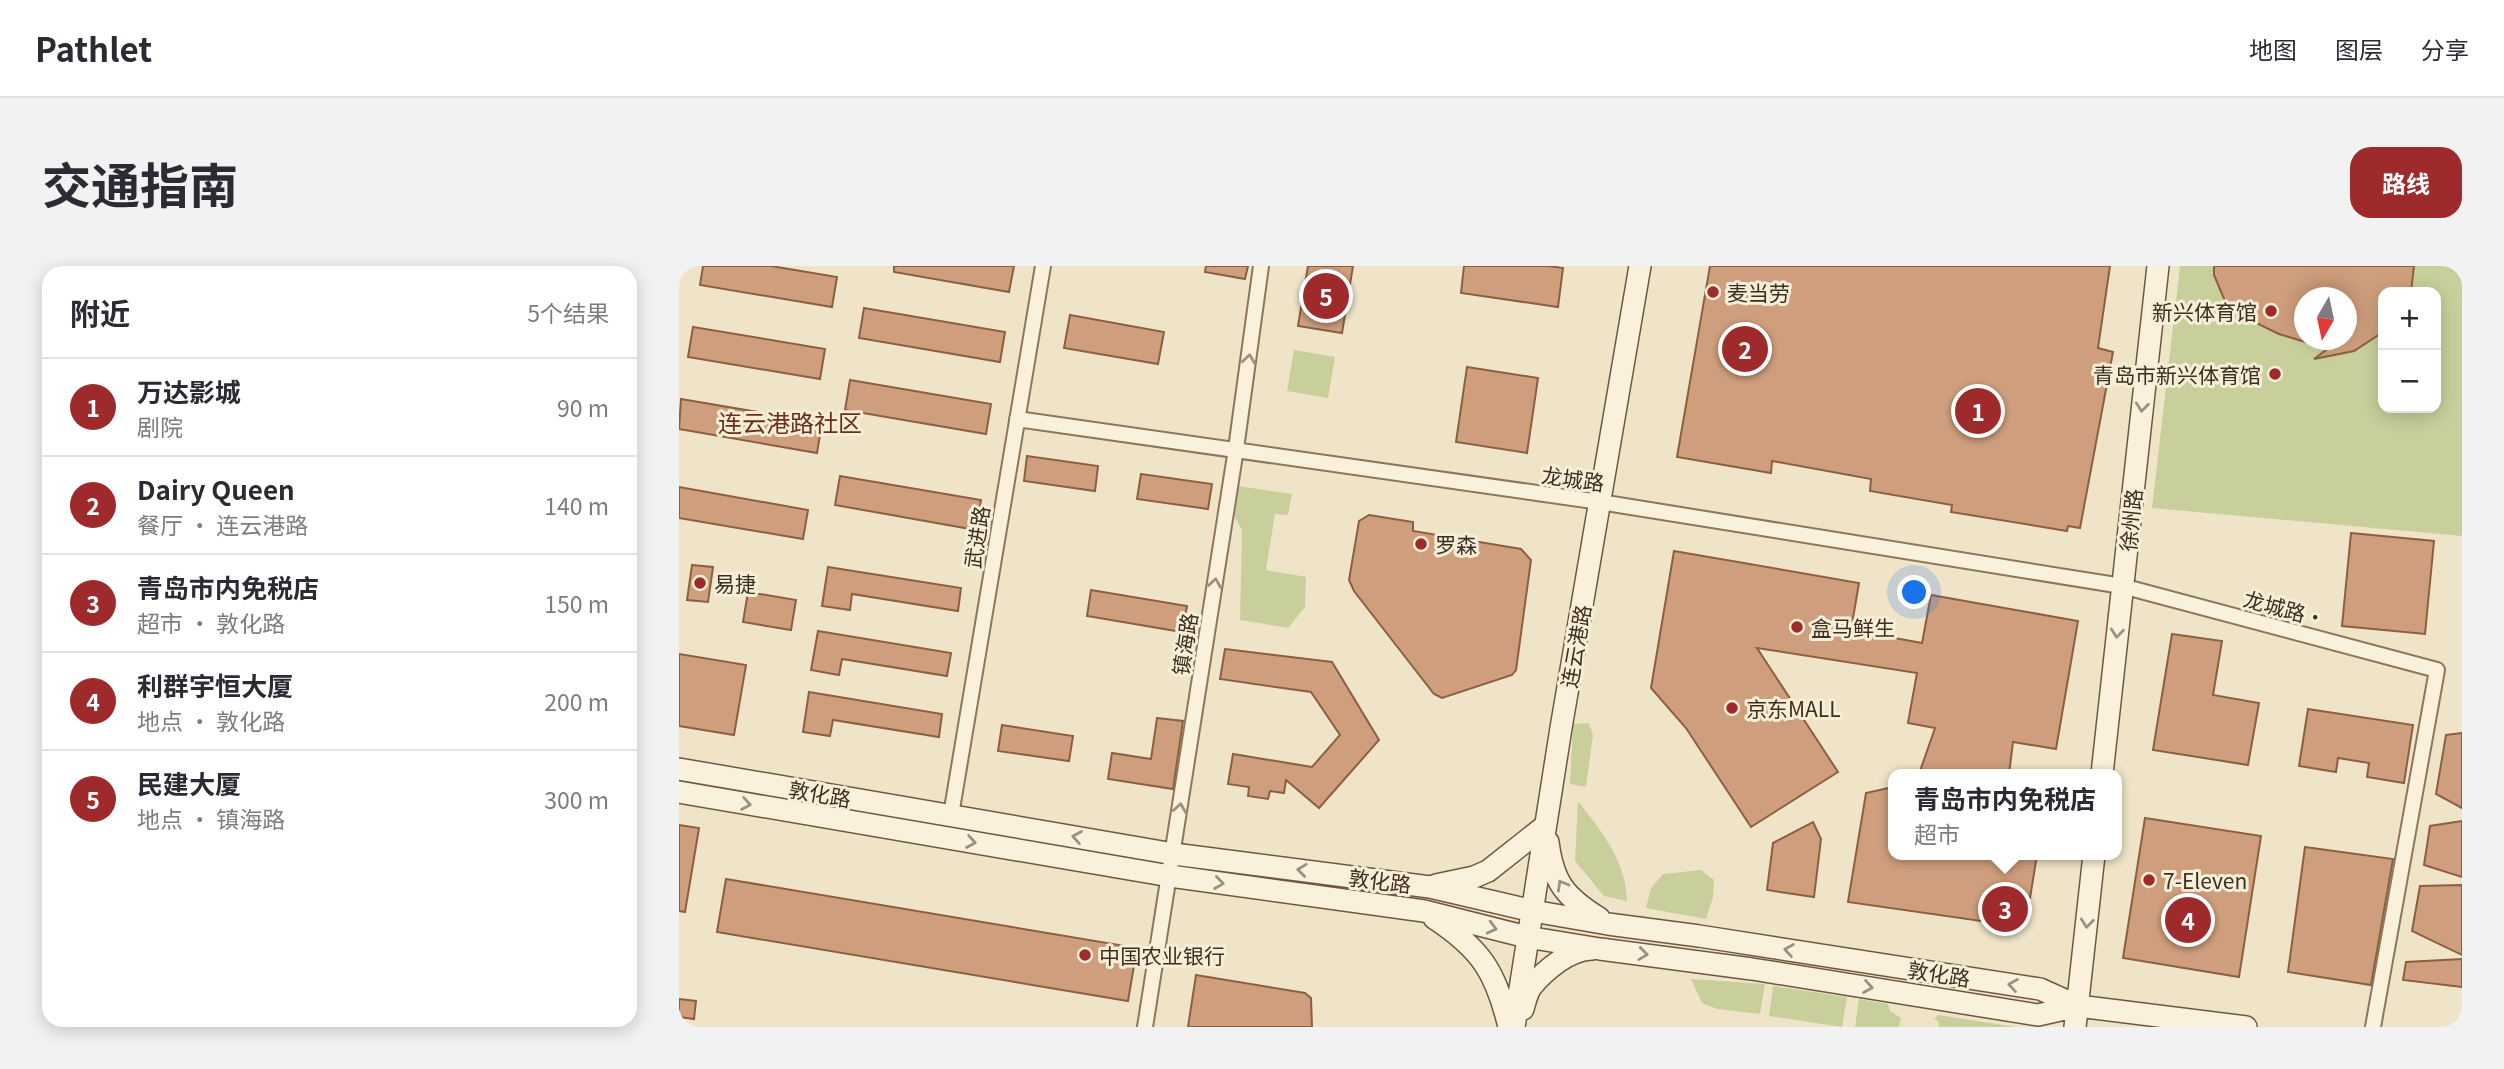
<!DOCTYPE html>
<html lang="zh">
<meta charset="utf-8">
<style>
body{margin:0;font-family:Georgia,"Noto Sans SC",serif;background:#f2f2f3;color:#2b2b33}
.controls{position:absolute;right:21px;top:21px;display:grid;overflow:hidden;border-radius:14px;box-shadow:0 4px 18px #0003}
.controls button{width:63px;height:63px;display:grid;place-items:center;padding:0;border:0;border-bottom:2px solid #e1e1e2;background:#fff;color:#2b2b33;font:35px sans-serif}
.compass{position:absolute;left:1615px;top:21px;width:63px;height:63px;border-radius:50%;background:#fff;box-shadow:0 4px 18px #0003;rotate:189deg}
.you{position:absolute;left:1236px;top:327px;width:24px;height:24px;margin:-18px;border:5px solid #fff;border-radius:50%;background:#1a73e8;box-shadow:0 0 0 10px #1a73e833}
.badge{display:grid;place-items:center;width:46px;height:46px;border-radius:50%;background:#9e2a2b;color:#fff;font-size:23px;font-weight:700}
.pin{position:absolute;translate:-50% -50%;border:4px solid #fff;box-shadow:0 2px 7px #0006}
.popup{position:absolute;left:1209px;top:503px;width:234px;height:91px;box-sizing:border-box;display:grid;place-content:center;border-radius:14px;background:#fff;filter:drop-shadow(0 2px 5px #0005);font-size:23px;white-space:nowrap;color:#7c7c81}
.popup b{font-size:26px;color:#2b2b33}
.popup::after{content:'';position:absolute;left:50%;top:100%;margin-left:-14px;border:14px solid transparent;border-top-color:#fff}
.list{margin:0;padding:0;list-style:none}
h2{display:flex;justify-content:space-between;align-items:center;height:91px;margin:0;padding:0 28px;font-size:30px}
h2 small{font-size:23px;font-weight:400;color:#7c7c81}
.list li{display:grid;grid-template-columns:46px 1fr auto;gap:21px;align-items:center;box-sizing:border-box;height:98px;padding:0 28px;border-top:2px solid #e1e1e2}
.list b{display:block;font-size:26px;white-space:nowrap}
.list p{margin:0;font-size:23px;white-space:nowrap;color:#7c7c81}
.list em{font-size:23px;font-style:normal;color:#7c7c81}
.map{position:relative;flex:none;width:1783px;height:761px;overflow:hidden;border-radius:21px}
header{display:flex;align-items:center;gap:42px;box-sizing:border-box;height:98px;padding:0 35px;background:#fff;border-bottom:2px solid #e1e1e2}
header strong{font-size:33px}
nav{display:flex;gap:38px;margin-inline-start:auto;font-size:24px}
.intro{display:flex;align-items:center;justify-content:space-between;box-sizing:border-box;height:168px;padding:0 42px}
h1{margin:0;font-size:49px}
.button{padding:18px 32px;border-radius:21px;background:#9e2a2b;color:#fff;font-size:24px;font-weight:700}
main{display:flex;gap:42px;padding:0 42px}
aside{flex:1;background:#fff;border-radius:21px;box-shadow:0 4px 18px #0003}
.map>svg:first-child{display:block}
</style>
<header>
<strong>Pathlet</strong>
<nav><a>地图</a><a>图层</a><a>分享</a></nav>
</header>
<div class="intro"><h1>交通指南</h1><a class="button">路线</a></div>
<main>
<aside>
<h2>附近<small>5个结果</small></h2>
<ul class="list">
<li><span class="badge">1</span><div><b>万达影城</b><p>剧院</p></div><em>90 m</em></li>
<li><span class="badge">2</span><div><b>Dairy Queen</b><p>餐厅 · 连云港路</p></div><em>140 m</em></li>
<li><span class="badge">3</span><div><b>青岛市内免税店</b><p>超市 · 敦化路</p></div><em>150 m</em></li>
<li><span class="badge">4</span><div><b>利群宇恒大厦</b><p>地点 · 敦化路</p></div><em>200 m</em></li>
<li><span class="badge">5</span><div><b>民建大厦</b><p>地点 · 镇海路</p></div><em>300 m</em></li>
</ul>
</aside>
<div class="map">
<svg width="1783" height="761" viewBox="0 0 1783 761">
<rect width="100%" height="100%" fill="#f0e4c8"/>
<path fill="#c9cf9b" fill-rule="evenodd" d="M1501 0H1783V270L1473 242ZM1704 26H1757V142H1704ZM1626 32H1668V74H1626Z
M615 84 656 91 649 132 608 125Z
M559 220 613 228 609 249 596 248 587 304 627 311 626 341 609 362 561 354 563 264 554 248Z
M910 457 914 469 907 521 891 518 894 458Z
M899 535C923 566 947 595 948 635L925 630 896 595Z
M1022 604 1035 614 1034 631 1027 653 967 642 972 622 984 608Z
M1012 713 1086 718 1081 748 1038 743 1023 737Z
M1094 720 1168 731 1163 761 1090 750Z
M1180 733 1209 738 1211 745 1222 752 1220 761H1176Z
M1259 749 1337 761H1260L1259 755 1255 753Z"/>
<path fill="#cf9f7d" stroke="#8d5f41" stroke-width="2" d="M24 0H92L158 11 153 41 21 19Z
M215 0H335L330 26 215 6Z
M527 0H569L566 13 526 6Z
M629 0H674L663 67 619 60Z
M785 0H869L884 2 879 41 782 27Z
M1031 0H1431L1419 82 1434 86 1401 262 1389 260 1388 265 1272 246 1273 239 1191 225 1192 213 1093 195 1092 207 998 191Z
M1535 0H1735L1732 26H1704V66L1675 85 1635 93 1660 74H1668V32H1626V76L1600 68 1571 54 1546 35 1535 9Z
M185 42 326 66 321 96 180 72Z
M391 49 485 66 479 98 385 82Z
M14 61 146 83 141 113 9 91Z
M788 101 859 112 848 187 777 176Z
M171 114 312 138 307 168 166 144Z
M2 133 143 157 138 187 0 163Z
M348 190 419 200 416 225 345 215Z
M462 208 533 218 529 243 458 233Z
M161 210 302 234 297 264 156 239Z
M0 221 129 244 124 273 0 252Z
M690 249 734 256V265L842 283 852 294 837 404 833 409 763 432 755 428 675 325 670 314 680 255Z
M1672 267 1755 275 1746 368 1663 360Z
M995 285 1180 317 1172 364 1243 377 1252 329 1399 355 1377 483 1334 476 1330 508H1240L1256 462 1229 457 1238 407 1078 382 1159 506 1072 561 1007 462 972 422Z
M13 299 34 301 29 336 8 334Z
M149 301 282 322 279 345 173 328 171 344 143 340Z
M412 324 508 340 503 366 408 350Z
M69 326 117 334 112 364 64 356Z
M139 365 272 387 268 410 163 393 160 409 132 404Z
M1493 368 1543 375 1534 429 1580 437 1569 499 1474 484Z
M546 383 653 396 700 474 640 542 607 514 605 527 591 525 589 533 569 530 570 521 549 518 554 488 633 501 661 469 632 426 541 413Z
M0 388 67 399 55 469 0 460Z
M130 426 263 448 260 471 154 454 151 470 124 466Z
M1629 443 1734 459 1725 517 1688 511 1690 497 1659 492 1657 506 1620 500Z
M478 452 504 455 494 523 429 513 433 487 472 493Z
M323 459 394 470 390 495 319 485Z
M1783 467V542L1757 528 1767 469Z
M1214 521V589H1358L1351 632 1316 657 1169 636 1187 527Z
M1466 552 1582 570 1560 711 1444 692Z
M1783 555V611L1745 599 1751 560Z
M1134 556 1142 573 1135 631 1088 624 1094 577Z
M0 559 20 562 6 646 0 645Z
M1626 581 1714 593 1692 719 1609 706Z
M47 613 458 682 449 735 38 666Z
M1783 619V689L1733 665 1741 620Z
M1783 693V721L1724 714 1727 696Z
M517 709 626 727 632 732 633 761H509Z
M0 733 17 735 15 753 0 751Z"/>
<g fill="none" stroke-linecap="round" stroke-linejoin="round">
<defs>
<path id="street" d="M338 153 921 236 1443 320 1758 404 1694 761
M272 549 364 0
M466 761 557 183 582 0"/>
<path id="secondary" d="M0 503 495 588 751 621 854 645 929 658 1020 670 1361 723 1399 740 1567 761
M1423 508 1479 0
M0 526 491 610 745 645 848 671 921 683 1073 703 1359 749 1399 740
M869 576C874 616 886 631 920 652
M757 619 795 611 809 605 866 560
M755 652C802 683 817 706 830 761
M844 743C846 736 848 727 852 721 866 704 891 683 913 683
M835 761 882 462 961 0
M1396 761 1415 589"/>
</defs>
<use href="#street" stroke="#8d765c" stroke-width="18"/>
<use href="#secondary" stroke="#6f573f" stroke-width="24"/>
<use href="#street" stroke="#faf1dc" stroke-width="14"/>
<use href="#secondary" stroke="#faf1dc" stroke-width="21"/>
</g>
<defs><path id="oneway-chevron" d="M-2-3.5L2.5 0L-2 3.5" fill="none" stroke-width="1.6" stroke-linecap="round" stroke-linejoin="round" transform="scale(1.75)"/></defs>
<g stroke="#9c907e">
<use href="#oneway-chevron" transform="translate(570 93) rotate(-82)"/>
<use href="#oneway-chevron" transform="translate(1463 141) rotate(96)"/>
<use href="#oneway-chevron" transform="translate(536 317) rotate(-81)"/>
<use href="#oneway-chevron" transform="translate(1438 367) rotate(96)"/>
<use href="#oneway-chevron" transform="translate(67 538) rotate(10)"/>
<use href="#oneway-chevron" transform="translate(501 542) rotate(-81)"/>
<use href="#oneway-chevron" transform="translate(398 571) rotate(-170)"/>
<use href="#oneway-chevron" transform="translate(292 576) rotate(10)"/>
<use href="#oneway-chevron" transform="translate(623 604) rotate(-173)"/>
<use href="#oneway-chevron" transform="translate(540 617) rotate(8)"/>
<use href="#oneway-chevron" transform="translate(883 619) rotate(-120)"/>
<use href="#oneway-chevron" transform="translate(1408 657) rotate(96)"/>
<use href="#oneway-chevron" transform="translate(813 662) rotate(14)"/>
<use href="#oneway-chevron" transform="translate(1110 684) rotate(-171)"/>
<use href="#oneway-chevron" transform="translate(964 688) rotate(7)"/>
<use href="#oneway-chevron" transform="translate(1334 719) rotate(-171)"/>
<use href="#oneway-chevron" transform="translate(1189 721) rotate(9)"/>
</g>
<g fill="#9e2a2b" stroke="#f7eed8" stroke-width="2.5">
<circle cx="1034" cy="26" r="7"/>
<circle cx="1592" cy="45" r="7"/>
<circle cx="1596" cy="108" r="7"/>
<circle cx="742" cy="278" r="7"/>
<circle cx="21" cy="317" r="7"/>
<circle cx="1118" cy="361" r="7"/>
<circle cx="1053" cy="442" r="7"/>
<circle cx="1470" cy="614" r="7"/>
<circle cx="406" cy="689" r="7"/>
</g>
<g text-anchor="middle" dominant-baseline="central" stroke-width="6" stroke-linejoin="round" paint-order="stroke">
<g font-size="21" fill="#3d2e20" stroke="#f7eed8" text-anchor="start">
<text x="1048" y="26">麦当劳</text>
<text x="1578" y="45" text-anchor="end">新兴体育馆</text>
<text x="1582" y="108" text-anchor="end">青岛市新兴体育馆</text>
<text x="756" y="278">罗森</text>
<text x="35" y="317">易捷</text>
<text x="1132" y="361">盒马鲜生</text>
<text x="1067" y="442">京东MALL</text>
<text x="1484" y="614">7-Eleven</text>
<text x="420" y="689">中国农业银行</text>
</g>
<g font-size="21" fill="#3d2e20" stroke="#f7eed8">
<text transform="translate(894 212) rotate(8)">龙城路</text>
<text transform="translate(1451 254) rotate(-84)">徐州路</text>
<text transform="translate(297 271) rotate(-81)">武进路</text>
<text transform="translate(1606 342) rotate(15)">龙城路·</text>
<text transform="translate(505 378) rotate(-81)">镇海路</text>
<text transform="translate(896 380) rotate(-80)">连云港路</text>
<text transform="translate(141 527) rotate(10)">敦化路</text>
<text transform="translate(701 614) rotate(7)">敦化路</text>
<text transform="translate(1260 707) rotate(9)">敦化路</text>
</g>
<g font-size="24" fill="#6b2e1e" stroke="#f7eed8">
<text x="111" y="155">连云港路社区</text>
</g>
</g>
</svg>
<div class="controls">
<button>+</button>
<button>−</button>
</div>
<svg class="compass" viewBox="-18 -18 36 36"><path d="M0-13l5 13h-10z" fill="#e53935"/><path d="M0 13l5-13h-10z" fill="#7c7c81"/></svg>
<div class="you"></div>
<div class="pin badge" style="left:1299px;top:145px">1</div>
<div class="pin badge" style="left:1066px;top:83px">2</div>
<div class="pin badge" style="left:1326px;top:643px">3</div>
<div class="popup"><b>青岛市内免税店</b>超市</div>
<div class="pin badge" style="left:1509px;top:654px">4</div>
<div class="pin badge" style="left:647px;top:30px">5</div>
</div>
</main>
